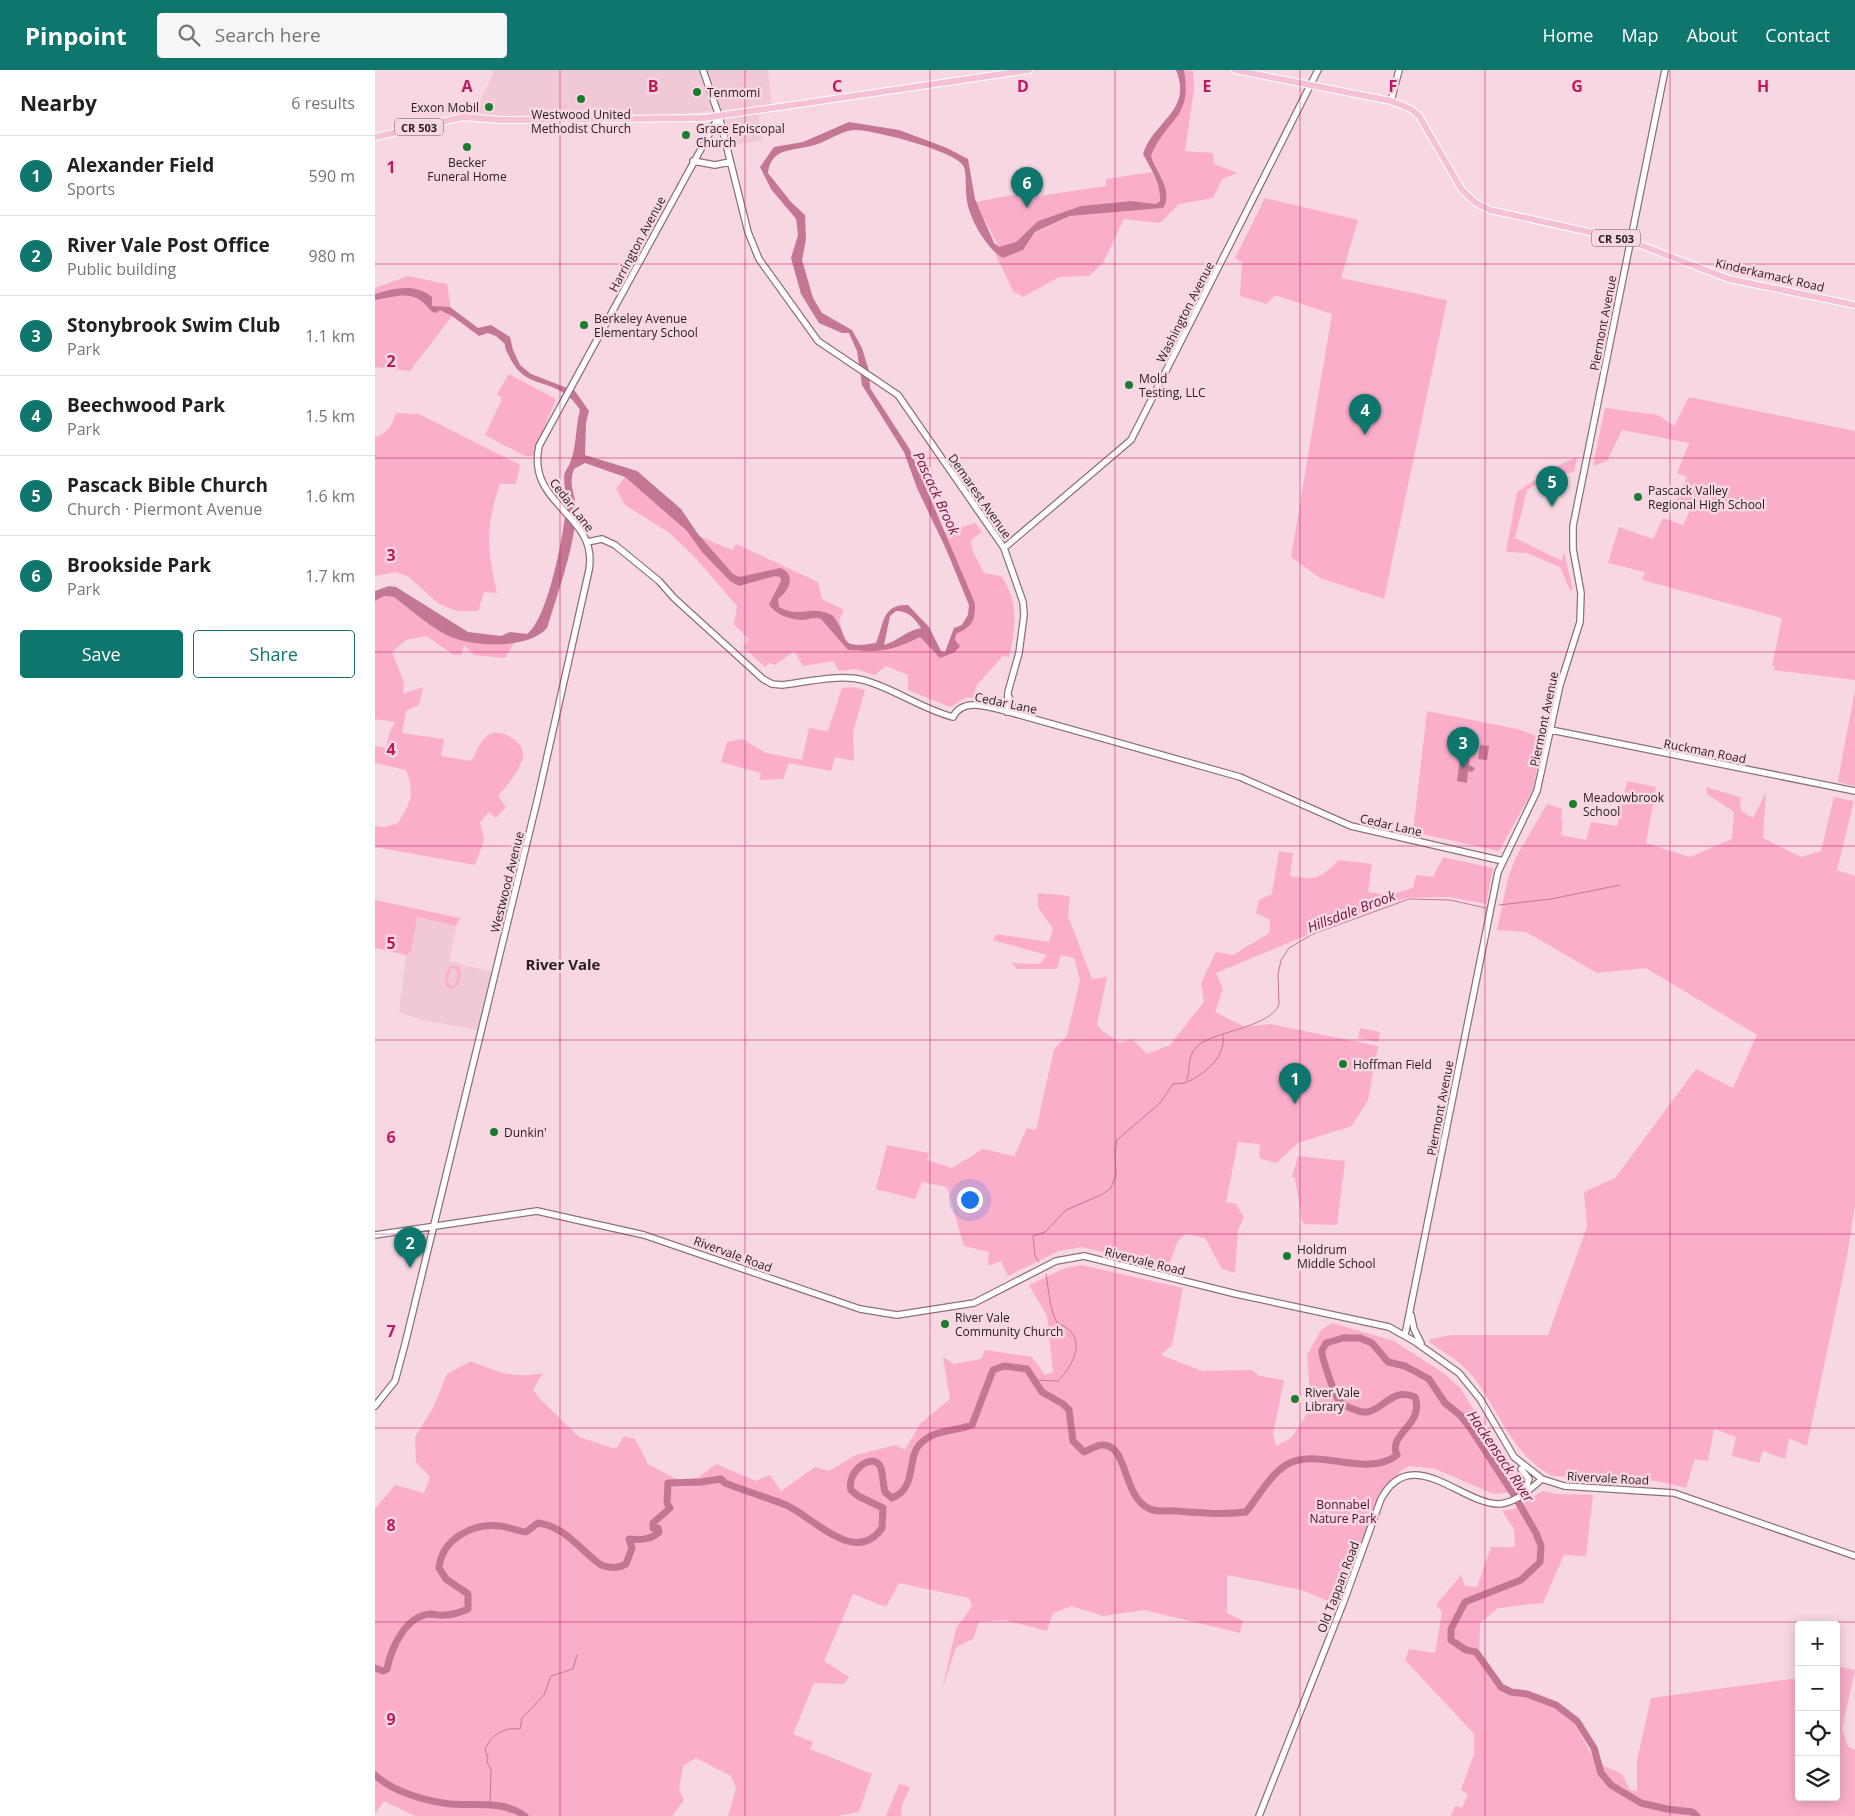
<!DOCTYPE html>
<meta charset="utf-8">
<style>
body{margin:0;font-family:"Open Sans",sans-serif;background:#f6f6f6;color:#202124}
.controls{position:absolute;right:15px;bottom:15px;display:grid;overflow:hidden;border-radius:5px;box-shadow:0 2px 12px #0003}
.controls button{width:45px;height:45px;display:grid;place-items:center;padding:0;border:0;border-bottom:1px solid #e0e0e0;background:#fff;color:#202124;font:25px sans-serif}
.you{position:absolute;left:594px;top:1129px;width:18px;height:18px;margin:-12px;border:4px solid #fff;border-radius:50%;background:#1a73e8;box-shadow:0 0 0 8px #1a73e833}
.badge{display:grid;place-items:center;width:32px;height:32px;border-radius:50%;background:#0f766e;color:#fff;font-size:16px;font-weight:700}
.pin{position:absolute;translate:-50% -41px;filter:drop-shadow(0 1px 2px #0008)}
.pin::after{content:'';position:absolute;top:26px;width:18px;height:15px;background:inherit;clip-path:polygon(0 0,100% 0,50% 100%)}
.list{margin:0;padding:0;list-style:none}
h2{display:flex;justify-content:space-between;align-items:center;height:65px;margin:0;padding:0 20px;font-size:21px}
h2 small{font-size:16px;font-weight:400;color:#757577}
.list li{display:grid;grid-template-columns:32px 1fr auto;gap:15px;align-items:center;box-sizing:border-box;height:80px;padding:0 20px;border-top:1px solid #e0e0e0}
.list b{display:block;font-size:19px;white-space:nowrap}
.list p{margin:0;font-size:16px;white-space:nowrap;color:#757577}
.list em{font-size:16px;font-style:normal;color:#757577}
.actions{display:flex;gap:10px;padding:15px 20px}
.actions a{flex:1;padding:11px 0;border:1px solid #0f766e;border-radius:5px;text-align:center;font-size:18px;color:#0f766e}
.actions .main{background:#0f766e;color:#fff}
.icon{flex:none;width:28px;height:28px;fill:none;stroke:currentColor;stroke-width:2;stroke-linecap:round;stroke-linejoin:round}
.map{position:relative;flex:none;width:1480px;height:1746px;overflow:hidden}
header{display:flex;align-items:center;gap:30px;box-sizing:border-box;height:70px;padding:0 25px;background:#0f766e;color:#fff}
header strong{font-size:24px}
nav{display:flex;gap:28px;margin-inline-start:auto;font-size:18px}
.search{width:350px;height:45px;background:#f6f6f6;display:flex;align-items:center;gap:12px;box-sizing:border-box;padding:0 18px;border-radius:5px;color:#757577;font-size:19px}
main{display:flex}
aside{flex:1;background:#fff}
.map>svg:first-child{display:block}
</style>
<header>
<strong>Pinpoint</strong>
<div class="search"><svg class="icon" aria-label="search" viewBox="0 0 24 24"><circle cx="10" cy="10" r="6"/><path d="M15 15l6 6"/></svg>Search here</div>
<nav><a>Home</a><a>Map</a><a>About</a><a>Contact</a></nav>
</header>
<main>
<aside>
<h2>Nearby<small>6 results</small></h2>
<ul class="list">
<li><span class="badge">1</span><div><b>Alexander Field</b><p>Sports</p></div><em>590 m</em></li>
<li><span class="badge">2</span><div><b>River Vale Post Office</b><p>Public building</p></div><em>980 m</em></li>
<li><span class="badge">3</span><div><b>Stonybrook Swim Club</b><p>Park</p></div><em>1.1 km</em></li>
<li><span class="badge">4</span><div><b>Beechwood Park</b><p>Park</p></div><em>1.5 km</em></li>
<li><span class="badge">5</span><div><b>Pascack Bible Church</b><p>Church · Piermont Avenue</p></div><em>1.6 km</em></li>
<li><span class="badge">6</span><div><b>Brookside Park</b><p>Park</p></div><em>1.7 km</em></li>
</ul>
<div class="actions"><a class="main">Save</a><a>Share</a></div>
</aside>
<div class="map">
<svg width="1480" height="1746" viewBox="0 0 1480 1746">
<rect width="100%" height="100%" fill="#f7d7e2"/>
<path fill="#f1c9d6" d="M120 0H393L397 42 383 44 387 71 355 75 348 40 230 52 97 49Z
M42 847 81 856 74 891 121 903 107 961 43 949 24 942 31 885 36 882Z"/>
<path fill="#fbaeca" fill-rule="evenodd" d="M809 0 818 1 819 19 810 81 838 83 839 94 863 103 847 109 838 128 804 134 785 153 749 149 728 193 714 206 684 207 648 227 638 221 620 183 628 188 648 180 660 163 696 146 788 138 787 109 776 86C791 48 817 47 809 0Z
M777 102 786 123V130L781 134 756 131 706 136 663 151 641 172 624 178 601 132 643 124 644 129 731 116V109Z
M890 128 983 150 966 208 1072 230 1009 529 945 508 916 487 957 244 900 225 892 234 865 226 867 192 860 188Z
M33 206 72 214 77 246 35 301 0 297V218Z
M134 304 181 329 158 386H150L110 365 127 329 122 324Z
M1314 327 1480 361V610L1399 600 1400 596H1397L1407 548 1267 510 1270 502 1233 493 1244 457 1278 469 1288 448 1308 455 1316 438 1301 431 1312 407 1302 403 1314 373 1247 360 1232 391 1218 396 1230 338 1283 345 1299 356Z
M21 343 44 344 145 395 141 414H125C110 458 112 478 122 523L109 522 103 541H82L64 534 34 507 21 502 0 506V367C13 364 17 354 21 343Z
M1202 387 1199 402 1175 406 1152 420 1140 468 1187 491 1189 482 1198 520H1195L1185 497 1152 483 1131 482 1142 422 1178 398Z
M250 407 312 461 357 480 361 474 443 512 447 529 469 540 464 549 473 580C503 583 518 581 545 567L565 588 580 570 581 564 600 533 570 462 600 453 607 462 596 470 598 482 609 503 626 506C644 532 641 557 634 587L628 586 602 615 597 628 592 627 575 637 533 620V605L511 596 500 605 480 599 464 601 458 591 428 596 419 581 400 595 394 593 390 597 368 577 374 569 359 555 362 536 317 484 293 462 250 435 241 419Z
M9 526 19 527 76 567 110 574 139 573 130 588 99 585 89 575 86 585H79L51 566 31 570 17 582 29 612 28 624 48 617 44 635 31 641 27 663 69 669 66 686 96 691C101 683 106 669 113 665 125 657 150 672 148 686 145 702 133 714 123 726L131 737 121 748 114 742 105 752 109 770 100 795 0 777V756L9 757 23 753C36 732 40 724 31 700L0 693V676L11 678 14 664 20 652 0 649V531Z
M478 617 490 620 478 662 479 691 460 687 456 701 414 693 408 709 384 710 386 703 346 692 352 672 367 669 391 683 427 690 434 658 453 661 467 618Z
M1480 620V716L1463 712V710Z
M1052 641 1142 659 1168 668 1158 720 1124 781 1038 762Z
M1252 711 1281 717 1271 773 1315 787 1357 769 1359 742 1332 724 1331 717 1365 727 1366 741 1378 748 1391 722 1388 768 1426 787 1446 781 1459 727 1479 731 1462 800 1480 806V1136L1471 1192 1432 1376 1414 1368 1410 1389 1388 1381 1384 1393 1357 1386 1361 1367 1339 1359 1333 1391 1320 1389 1311 1418 1282 1411 1178 1406C1138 1387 1125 1342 1099 1308 1088 1293 1070 1283 1054 1272L1056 1269 1076 1265H1173L1212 1157 1209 1122 1240 1108 1321 999 1358 1018 1382 965 1271 898 1222 903 1151 862 1122 860 1133 808 1140 789 1172 734 1187 739 1186 751H1188L1186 765 1211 770 1216 752 1242 756Z
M904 781 918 783 915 806C942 811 945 808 964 790L997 794 993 822 1014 825 1038 818 1041 805 1058 807 1068 787 1118 798 1111 834 1074 827 1031 828 963 852 841 903 848 919 840 942 870 957 895 954 1003 976 993 1030 977 1056 923 1073 901 1093 884 1088 885 1074 863 1072 851 1132 861 1134 869 1147 863 1160 860 1203 847 1199 830 1168 810 1164 802 1173 793 1198 707 1177 684 1181 633 1206 626 1191 613 1196 614 1182 589 1176 572 1117 547 1112 540 1129 501 1119 512 1075 554 1083 552 1090 577 1098 608 1079 639 1086 652 1058 661 1060 679 979 692 966 705 910 699 888 686 885 682 899H642L637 893 665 894 672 885 618 870 622 864 674 872 678 859 663 837V823L695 826 693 846 717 909 732 907 722 954 726 960 745 973 757 969 772 984 795 975 829 932 826 913 841 882 858 885 894 863 895 850 881 843 884 830 897 824Z
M0 830 85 848 81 856 42 847 36 882 31 885 0 878Z
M77 895 84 897 86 902 83 915 76 919 72 917C68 910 71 899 77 895ZM78 897 83 902 81 913 77 917 72 912 75 900Z
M985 958 1005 962 1003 972 983 968Z
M923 1086 970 1091 962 1155 930 1154 927 1151 920 1108 917 1107Z
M706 1195 808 1218 797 1275 786 1285 827 1301 877 1300 884 1306 909 1310 898 1364 901 1376 916 1368 936 1338 932 1285 946 1260 957 1253 1019 1271 1070 1304 1086 1319 1128 1388 1152 1411 1132 1423 1119 1424 1060 1399 1035 1396 1027 1400 1008 1420 984 1477 980 1476 958 1533 926 1520 852 1505V1543L868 1551 865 1563 769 1540 728 1546 697 1536 678 1543 672 1561 629 1550 604 1552 598 1569 581 1577 567 1621 581 1559 597 1536 594 1528 524 1513 511 1537 478 1524 449 1591 474 1607 469 1614 439 1613 418 1664 438 1672 435 1679 497 1704 484 1742 463 1746H353L361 1718 356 1706 321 1688 308 1696 304 1720 309 1730 297 1746H40L9 1731 0 1744V1439L20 1415 49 1423 55 1407 41 1392 40 1367 58 1338 72 1304 96 1291C122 1302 139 1309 168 1303L158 1320 164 1328 204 1367 241 1379 249 1366 260 1369 273 1394 305 1411 324 1407 341 1394 381 1411 395 1405 406 1421 440 1397 454 1401 481 1385 521 1375 530 1380 545 1354 575 1329 568 1287 579 1294 606 1289 610 1280 657 1287 670 1305 678 1302 672 1246 654 1215 690 1198Z
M1168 1421 1180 1424 1218 1425 1211 1486 1189 1485 1168 1533 1123 1538 1105 1553 1104 1590 1124 1615 1165 1627 1196 1648 1221 1692 1247 1704 1255 1720 1262 1721V1690L1276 1628 1416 1609 1424 1610V1727H1461V1596L1480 1600 1467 1659 1473 1677 1480 1680V1746H1076L1080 1736 1087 1738 1093 1724 1086 1720 1099 1684V1664L1030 1590 1034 1579 1060 1583 1067 1542 1061 1535 1086 1505 1090 1516 1102 1517 1116 1477H1140L1139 1459 1127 1441 1139 1439Z
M524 1714 535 1717 527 1735 526 1746H511Z"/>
<path fill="#c47794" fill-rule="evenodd" d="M801 0H809C818 49 792 47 776 86 781 102 799 121 788 138L695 146 660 162 648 180 628 188C612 179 595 150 592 131 590 121 592 107 589 97 585 82 496 59 479 60 465 61 450 73 436 76 416 81 396 78 393 103L416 132 430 145 431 169 427 190 438 228 447 243 477 260 487 278 494 301 495 318 534 378 600 533C600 553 597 556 581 564L580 570 585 576 580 582 565 588 545 567C518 581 503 583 473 580L446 549C438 546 433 550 426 550 414 549 399 544 394 534L406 511 405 507 400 506 364 516 355 511 327 482 312 461 250 407 210 393 199 399C192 418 203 427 201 447 197 485 183 522 172 558 155 579 99 577 76 567 59 560 35 539 19 527L9 526 0 531V521L14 516 21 517 93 562 126 566 135 562 152 564C173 549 189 464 191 437 192 427 189 417 189 407 189 402 193 398 195 393 202 376 200 358 205 340 202 336 199 331 195 328 172 307 149 320 133 284 131 280 130 279 130 274L121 266 113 263 104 266 77 246 65 240 61 243 57 242C39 218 25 226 0 230V224C19 218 40 213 57 227V236L75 237 103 258 116 255 135 267 138 280 145 295 156 304 200 321 214 341 211 353 210 385 262 401 306 439 323 464 358 504 365 507 405 498C422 504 414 521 403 529L404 537C426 549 434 534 457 545 476 567 460 580 501 573 509 554 507 534 533 535L554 557 566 581 570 582 579 558 587 555 593 545 594 535 571 479 542 418 529 382 487 315 482 281 474 263H467L444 253 426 224 416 188 423 165 421 149 396 119 385 97 399 77 428 72 474 52 524 60 572 78 593 89 600 129 619 173 624 177 641 172 663 151 706 136 756 131 781 134 785 131C786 114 776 99 768 84 778 51 818 41 801 0ZM521 541C534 541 539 548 546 558 530 561 525 570 509 575L515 546Z
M1105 675 1114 676 1112 690 1103 689Z
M1086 682 1095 684 1094 695 1100 698 1097 702 1093 701 1092 713 1082 711Z"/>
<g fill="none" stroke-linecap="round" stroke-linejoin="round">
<path stroke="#c47794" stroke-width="1" d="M1124 835 1176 829 1245 815
M812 1012C830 1004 851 987 848 966
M664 1192 660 1186 658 1166 670 1162 691 1140 726 1125 736 1118 741 1105 740 1081 742 1070 785 1033 798 1014 810 1013C818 1000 808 985 828 972 847 961 894 956 904 935L903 904 906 890 914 878 938 864 1034 829 1075 830 1111 838
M660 1310 683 1311C701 1293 713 1264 682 1253 674 1237 674 1221 671 1204
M115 1735 116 1700 112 1692 113 1688 110 1679C117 1665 128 1657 145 1659L147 1648 169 1625 176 1606 198 1599 202 1585"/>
<path stroke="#c47794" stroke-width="7" d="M0 1598 8 1601 12 1599C16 1579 30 1546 55 1544 60 1544 65 1546 70 1545 78 1545 86 1542 93 1539V1524L71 1509 64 1498C67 1469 97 1453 125 1456 134 1457 142 1461 151 1462L163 1453C191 1457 204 1479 226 1495 235 1498 242 1499 251 1494L257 1478 254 1469C265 1470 276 1470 284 1462L283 1458H278V1453L295 1438 292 1433 293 1413 326 1412 346 1409 350 1413C370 1421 391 1427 411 1435 437 1446 480 1497 507 1458L508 1438 483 1426 476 1420C471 1401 499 1380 506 1398 508 1405 508 1415 510 1422L517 1428C542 1419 532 1388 544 1375 559 1359 578 1362 597 1355L618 1300 629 1296 652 1299 667 1322 688 1334 694 1340 698 1371 709 1382C715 1380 721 1375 727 1375 754 1374 746 1426 775 1439 783 1443 793 1440 802 1441 825 1443 848 1445 871 1442 883 1427 895 1405 911 1395 941 1376 992 1409 1022 1385 1012 1364 1050 1355 1040 1327 1017 1317 1008 1340 992 1342 985 1343 969 1336 964 1331 960 1325 946 1287 947 1280 948 1278 950 1276 951 1273L968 1268H985L997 1273 1013 1292 1030 1296 1054 1309 1070 1333 1085 1345 1096 1359 1139 1425 1161 1463 1166 1476 1165 1492 1146 1510 1090 1532 1076 1559V1570L1091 1580 1101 1582 1126 1617 1136 1622 1152 1624 1181 1635 1202 1651 1219 1678 1226 1703 1236 1715 1266 1733 1292 1739 1317 1742 1322 1746
M0 1705C18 1722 51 1731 75 1734 100 1736 128 1730 150 1746"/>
<defs>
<path id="secondary" d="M328 0 344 46 373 162 384 189 443 271 523 325 629 478 648 532 649 545 644 583 633 622 632 642
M1016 31 1024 0
M318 91 340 95 355 92
M212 472 227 469 240 475 284 511 299 528 388 609 397 614 407 615C432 612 463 604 488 610 519 618 546 639 578 647 587 628 611 636 627 640L865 707 976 756 1128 791
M629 478 756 370 943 0
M634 627 638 639 644 644
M1176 660 1480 721
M0 1165 162 1141 269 1165 485 1239 522 1245 599 1233 681 1191 709 1186 861 1224 1014 1257 1039 1271 1084 1303 1105 1329 1139 1387 1167 1409 1189 1416 1299 1423 1480 1486
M1036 1245 1039 1259 1046 1273
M1030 1265 1123 802 1162 721 1185 615 1205 552 1206 523 1198 479V456L1290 0
M0 1336 20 1311 30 1274 163 727 214 500C224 444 151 436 164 376L344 46
M1146 1399 1154 1409 1150 1420
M884 1746 969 1531 1006 1429C1036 1372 1086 1434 1124 1434 1141 1433 1155 1419 1167 1409"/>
<path id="primary" d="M860 0 1016 31 1036 39 1044 46 1087 120 1101 133 1115 140 1255 171 1354 209 1480 235
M0 67 88 47 127 50 329 48 654 0"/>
</defs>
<use href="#secondary" stroke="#8d707a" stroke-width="8"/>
<use href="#primary" stroke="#fff" stroke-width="8"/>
<use href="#secondary" stroke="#fff" stroke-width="5.5"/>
<use href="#primary" stroke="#f5c1d4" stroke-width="6"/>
</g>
<path fill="none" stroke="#c2185b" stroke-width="1" stroke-opacity="0.55" d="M185 0V1746M370 0V1746M555 0V1746M740 0V1746M925 0V1746M1110 0V1746M1295 0V1746M0 194H1480M0 388H1480M0 582H1480M0 776H1480M0 970H1480M0 1164H1480M0 1358H1480M0 1552H1480"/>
<g fill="#1c7c2d" stroke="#f7d7e2" stroke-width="2">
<circle cx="322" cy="22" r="5"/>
<circle cx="206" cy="29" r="5"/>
<circle cx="114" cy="37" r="5"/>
<circle cx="311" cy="65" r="5"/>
<circle cx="92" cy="77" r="5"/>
<circle cx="209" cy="255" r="5"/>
<circle cx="754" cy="315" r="5"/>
<circle cx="1263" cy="427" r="5"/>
<circle cx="1198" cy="734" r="5"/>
<circle cx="968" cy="994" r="5"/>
<circle cx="119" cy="1062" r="5"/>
<circle cx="912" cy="1186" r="5"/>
<circle cx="570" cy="1254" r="5"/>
<circle cx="920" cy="1329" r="5"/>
</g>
<g text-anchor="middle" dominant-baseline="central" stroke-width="5" stroke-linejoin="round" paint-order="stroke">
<g fill="#f7d7e2" stroke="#65545a" stroke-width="1">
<rect x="20" y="48.5" width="48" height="17" rx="4"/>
<rect x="1217" y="159.5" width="48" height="17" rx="4"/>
</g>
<g font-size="11" font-weight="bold" fill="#271c20">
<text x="44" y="57">CR 503</text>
<text x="1241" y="168">CR 503</text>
</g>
<g font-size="12" fill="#271c20" stroke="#f7d7e2" text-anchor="start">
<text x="332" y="22">Tenmomi</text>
<text x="104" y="37" text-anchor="end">Exxon Mobil</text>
<text x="206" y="44" text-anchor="middle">Westwood United<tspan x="206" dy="14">Methodist Church</tspan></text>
<text x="321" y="58">Grace Episcopal<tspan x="321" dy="14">Church</tspan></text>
<text x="92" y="92" text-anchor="middle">Becker<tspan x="92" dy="14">Funeral Home</tspan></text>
<text x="219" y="248">Berkeley Avenue<tspan x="219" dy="14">Elementary School</tspan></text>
<text x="764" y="308">Mold<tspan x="764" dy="14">Testing, LLC</tspan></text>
<text x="1273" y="420">Pascack Valley<tspan x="1273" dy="14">Regional High School</tspan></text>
<text x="1208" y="727">Meadowbrook<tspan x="1208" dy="14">School</tspan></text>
<text x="978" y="994">Hoffman Field</text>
<text x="129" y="1062">Dunkin'</text>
<text x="922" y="1179">Holdrum<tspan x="922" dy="14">Middle School</tspan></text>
<text x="580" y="1247">River Vale<tspan x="580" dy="14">Community Church</tspan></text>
<text x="930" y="1322">River Vale<tspan x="930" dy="14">Library</tspan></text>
</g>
<g font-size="12" fill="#271c20" stroke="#f7d7e2">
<text transform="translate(262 174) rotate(-62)">Harrington Avenue</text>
<text transform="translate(1395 205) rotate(13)">Kinderkamack Road</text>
<text transform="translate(810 242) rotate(-63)">Washington Avenue</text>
<text transform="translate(1228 253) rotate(-79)">Piermont Avenue</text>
<text transform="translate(605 426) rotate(55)">Demarest Avenue</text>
<text transform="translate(197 435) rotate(52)">Cedar Lane</text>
<text transform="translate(631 633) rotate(12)">Cedar Lane</text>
<text transform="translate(1169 649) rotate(-78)">Piermont Avenue</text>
<text transform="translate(1330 681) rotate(11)">Ruckman Road</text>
<text transform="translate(1016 755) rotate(13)">Cedar Lane</text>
<text transform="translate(132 812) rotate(-76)">Westwood Avenue</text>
<text transform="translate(1065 1038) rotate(-79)">Piermont Avenue</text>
<text transform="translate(358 1184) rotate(20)">Rivervale Road</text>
<text transform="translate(770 1191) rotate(14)">Rivervale Road</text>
<text transform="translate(1233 1408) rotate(3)">Rivervale Road</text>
<text transform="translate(963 1517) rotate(-69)">Old Tappan Road</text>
</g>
<g font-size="12" fill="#520b2e" stroke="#f7d7e2">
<text x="968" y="1434">Bonnabel<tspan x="968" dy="14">Nature Park</tspan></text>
</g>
<g font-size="14" font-style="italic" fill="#701141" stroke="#f7d7e2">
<text transform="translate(562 423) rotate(65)">Pascack Brook</text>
<text transform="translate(976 841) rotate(-21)">Hillsdale Brook</text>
<text transform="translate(1126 1386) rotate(56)">Hackensack River</text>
</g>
<g font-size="15" font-weight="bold" fill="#271c20" stroke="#f7d7e2">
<text x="188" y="894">River Vale</text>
</g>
</g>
<g font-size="16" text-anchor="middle" font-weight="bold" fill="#c2185b" stroke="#f7d7e2" stroke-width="5" stroke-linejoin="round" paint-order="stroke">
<text x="92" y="22">A</text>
<text x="278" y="22">B</text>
<text x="462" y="22">C</text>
<text x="648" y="22">D</text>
<text x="832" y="22">E</text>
<text x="1018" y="22">F</text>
<text x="1202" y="22">G</text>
<text x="1388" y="22">H</text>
<text x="16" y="103">1</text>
<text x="16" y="297">2</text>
<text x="16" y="491">3</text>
<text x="16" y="685">4</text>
<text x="16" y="879">5</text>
<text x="16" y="1073">6</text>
<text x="16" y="1267">7</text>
<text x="16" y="1461">8</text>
<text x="16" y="1655">9</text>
</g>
</svg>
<div class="controls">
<button>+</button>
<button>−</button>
<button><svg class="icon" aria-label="locate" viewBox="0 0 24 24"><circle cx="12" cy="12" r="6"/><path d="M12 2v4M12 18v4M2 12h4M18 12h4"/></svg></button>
<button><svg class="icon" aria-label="layers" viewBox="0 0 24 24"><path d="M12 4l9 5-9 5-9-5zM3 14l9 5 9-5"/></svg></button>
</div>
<div class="you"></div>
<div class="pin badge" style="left:920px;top:1034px">1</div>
<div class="pin badge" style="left:35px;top:1198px">2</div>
<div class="pin badge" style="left:1088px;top:698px">3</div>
<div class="pin badge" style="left:990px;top:365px">4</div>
<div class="pin badge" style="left:1177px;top:437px">5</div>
<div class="pin badge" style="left:652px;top:138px">6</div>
</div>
</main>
